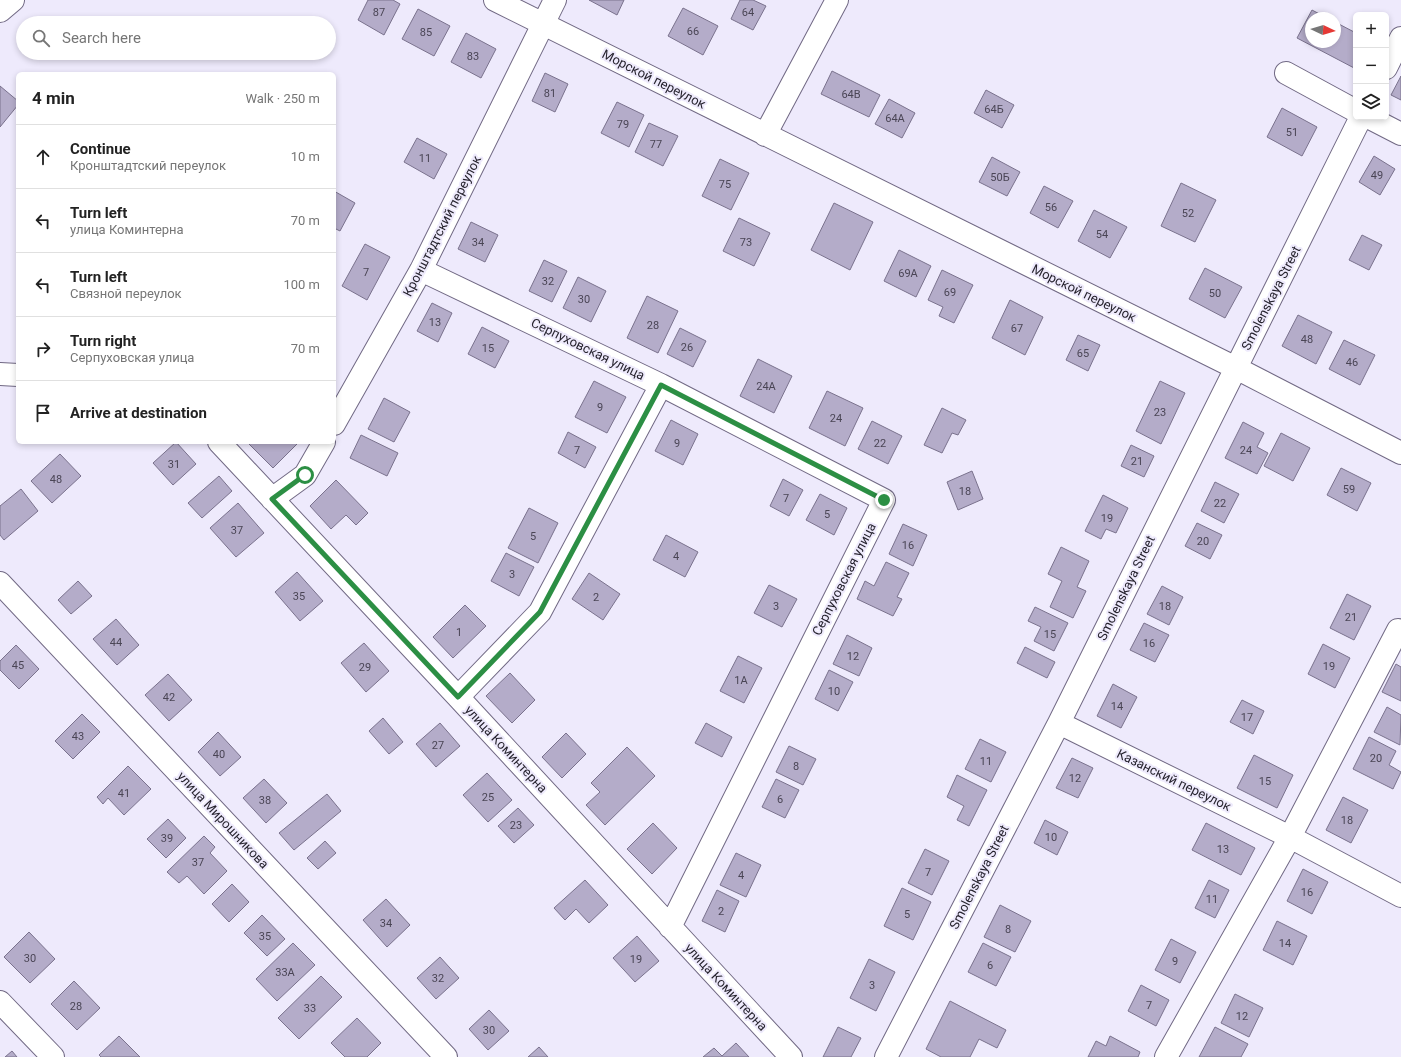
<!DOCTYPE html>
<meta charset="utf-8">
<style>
body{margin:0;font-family:Roboto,sans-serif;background:#f2f2f2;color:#222}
.controls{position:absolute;right:12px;top:12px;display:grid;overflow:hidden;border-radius:6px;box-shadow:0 2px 6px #0003}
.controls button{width:36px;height:36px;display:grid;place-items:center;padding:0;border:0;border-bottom:1px solid #e0e0e0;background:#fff;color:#222;font:20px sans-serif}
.compass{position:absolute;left:1305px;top:12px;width:36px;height:36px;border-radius:50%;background:#fff;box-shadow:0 2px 6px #0003;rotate:94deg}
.stop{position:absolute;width:12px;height:12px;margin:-9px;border:3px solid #2c8f44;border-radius:50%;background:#fff}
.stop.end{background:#2c8f44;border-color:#fff;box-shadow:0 1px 4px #0008}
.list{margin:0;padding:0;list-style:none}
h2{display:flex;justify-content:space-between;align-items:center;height:52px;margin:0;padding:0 16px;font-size:17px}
h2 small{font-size:13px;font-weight:400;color:#767676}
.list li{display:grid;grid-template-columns:26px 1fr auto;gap:12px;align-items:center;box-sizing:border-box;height:64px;padding:0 16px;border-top:1px solid #e0e0e0}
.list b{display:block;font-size:15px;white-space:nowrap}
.list p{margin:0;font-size:13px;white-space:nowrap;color:#767676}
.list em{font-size:13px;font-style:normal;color:#767676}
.icon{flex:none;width:22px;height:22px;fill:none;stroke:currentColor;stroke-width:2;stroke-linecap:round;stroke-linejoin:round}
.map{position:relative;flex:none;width:1401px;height:1057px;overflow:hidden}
.search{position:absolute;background:#fff;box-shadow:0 2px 6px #0003;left:16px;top:16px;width:320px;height:44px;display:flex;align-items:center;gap:10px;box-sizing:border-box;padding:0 14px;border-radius:22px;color:#767676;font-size:15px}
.panel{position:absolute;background:#fff;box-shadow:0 2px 6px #0003;left:16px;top:72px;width:320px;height:372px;border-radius:6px}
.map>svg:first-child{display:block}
</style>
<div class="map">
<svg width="1401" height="1057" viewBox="0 0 1401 1057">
<rect width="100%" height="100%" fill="#eeeafc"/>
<path fill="#b4acc9" stroke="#7a728d" d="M368 0H393L400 4 384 35 358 20Z
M589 0H624L617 15Z
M740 0H753L766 6 753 30 731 19Z
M683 8 718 26 703 55 668 36Z
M418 9 450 26 434 56 402 39Z
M1312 10 1327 18H1311V42H1335V22L1356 33V69L1297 38Z
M466 33 496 49 481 78 451 62Z
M832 71 880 95 869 117 821 94Z
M545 73 568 84 555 112 532 101Z
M1401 76V100L1391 95Z
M0 86 18 101V105L0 127Z
M986 90 1014 105 1002 128 974 113Z
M889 99 915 113 902 138 875 124Z
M617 102 644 115 629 147 601 133Z
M1282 108 1317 127 1302 156 1267 137Z
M649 123 678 136 663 166 635 152Z
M417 138 447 154 434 179 404 162Z
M1374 156 1395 169 1380 195 1359 182Z
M992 157 1020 172 1007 196 979 182Z
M720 159 749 173 731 210 702 196Z
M1181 183 1216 200 1195 242 1161 226Z
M1044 186 1073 201 1058 228 1030 213Z
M334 191 355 203 340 231 334 228Z
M834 203 873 222 850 270 811 250Z
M1094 210 1127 227 1110 258 1078 241Z
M739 218 770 233 754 266 723 251Z
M471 222 498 235 485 262 458 249Z
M1362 235 1382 245 1369 270 1349 260Z
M365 244 390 257 367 300 342 286Z
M899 250 931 266 916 297 884 281Z
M544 260 567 271 552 302 529 291Z
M1205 268 1242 287 1225 318 1189 299Z
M942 270 973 285 954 323 939 316 943 307 928 300Z
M578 277 606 291 591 322 563 308Z
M647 296 678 311 658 353 627 338Z
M1010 300 1043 317 1025 355 992 338Z
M432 303 452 313 438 342 417 331Z
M1298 315 1332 332 1316 364 1282 346Z
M482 327 509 341 495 368 468 354Z
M680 328 706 341 693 367 667 354Z
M1078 335 1100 345 1088 371 1066 360Z
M1344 340 1375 355 1360 385 1329 369Z
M758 359 792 376 774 413 740 396Z
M594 381 626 397 607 433 575 417Z
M1160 381 1185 393 1161 444 1136 431Z
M827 391 863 408 845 446 809 428Z
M384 398 410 412 394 442 368 429Z
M942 408 966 420 958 435 952 433 942 453 924 445Z
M671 420 698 434 683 465 655 451Z
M872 421 902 436 888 464 858 449Z
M1243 422 1264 433 1257 447 1268 453 1257 474 1225 458Z
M568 432 596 447 585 468 558 453Z
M1281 433 1310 448 1293 481 1264 466Z
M361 435 398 453 387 476 350 458Z
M176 442 196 464 173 485 153 463Z
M247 442H295L297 444 273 468Z
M1131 445 1154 456 1144 477 1121 466Z
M60 454 81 476 52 503 31 481Z
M1341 468 1371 483 1357 511 1327 495Z
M972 471 983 499 958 510 947 482Z
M219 476 232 491 202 518 188 503Z
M783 479 803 490 789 516 770 506Z
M336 480 368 513 356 525 346 515 331 529 310 506Z
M1215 482 1239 494 1224 523 1201 511Z
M21 489 38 511 4 540 0 535V506Z
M820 494 847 508 834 535 806 520Z
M1103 495 1128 508 1116 533 1106 529 1101 539 1085 531Z
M238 503 264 533 236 557 210 528Z
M529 508 558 523 538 563 508 548Z
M1197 523 1222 535 1210 559 1185 546Z
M903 524 927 535 913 566 889 554Z
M666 535 698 552 685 577 653 560Z
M1061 547 1089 561 1077 587 1086 591 1073 618 1050 607 1062 581 1048 574Z
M506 553 534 567 519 596 491 581Z
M886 562 909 573 897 597 902 599 893 616 857 599 865 581 874 586Z
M297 572 323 601 300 621 275 592Z
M589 573 620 594 603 620 572 599Z
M78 581 92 596 71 614 58 600Z
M769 585 797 599 782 627 754 613Z
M1162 586 1183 597 1169 625 1147 614Z
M1347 594 1371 606 1354 640 1330 628Z
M465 605 486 626 453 658 433 637Z
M1035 607 1068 623 1054 651 1034 641 1041 627 1028 621Z
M116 619 139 645 117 665 93 639Z
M1144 623 1169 635 1155 662 1130 650Z
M847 635 872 648 859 676 833 664Z
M364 643 389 671 366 692 341 663Z
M1323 644 1350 658 1335 688 1308 674Z
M16 645 39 669 19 689 0 670V661Z
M1025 647 1055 662 1047 678 1017 663Z
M738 656 762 668 744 703 720 691Z
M1396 664 1401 667V701L1382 692Z
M829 670 853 682 838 711 815 699Z
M510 673 535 700 512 723 486 696Z
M168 674 192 700 169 721 145 695Z
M1113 684 1137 697 1121 728 1097 716Z
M1242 700 1264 711 1253 734 1230 722Z
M1387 707 1401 715 1400 745 1374 732Z
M82 714 100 732 73 759 55 741Z
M383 718 403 742 389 754 369 731Z
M440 723 460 746 436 767 416 744Z
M706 723 732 737 722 757 695 743Z
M218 732 241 757 220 776 198 752Z
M566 733 586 754 562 778 542 757Z
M1369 737 1396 751 1389 765 1401 772 1393 789 1353 769Z
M980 739 1006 752 991 782 965 769Z
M789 746 816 759 803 785 776 772Z
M627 747 655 776 605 825 586 805 600 792 591 783Z
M1254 755 1293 775 1277 808 1237 788Z
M1072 758 1093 768 1078 798 1056 788Z
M128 766 151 789 124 815 108 798 103 804 97 797Z
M487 773 512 800 488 822 463 795Z
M957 775 987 790 969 826 957 820 964 806 947 797Z
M264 779 287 803 266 823 243 798Z
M776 779 799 790 785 818 762 807Z
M327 794 341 811 294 850 279 833Z
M1343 797 1368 810 1351 843 1326 830Z
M518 808 534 825 514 843 498 826Z
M168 819 186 838 166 858 147 839Z
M1045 820 1068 832 1057 855 1034 843Z
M653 823 677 848 652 874 627 849Z
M1206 823 1255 848 1241 875 1192 850Z
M204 836 215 847 210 853 227 871 204 894 187 876 179 883 167 872Z
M325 841 336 853 318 869 307 858Z
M925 849 949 861 932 895 908 883Z
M736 853 761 865 746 897 720 885Z
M1303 869 1328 882 1312 914 1287 901Z
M585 880 608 905 589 923 576 909 565 920 554 908Z
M1209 880 1229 890 1215 918 1195 908Z
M232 884 249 902 229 922 212 904Z
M902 888 931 902 913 940 884 926Z
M717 890 739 901 725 932 702 921Z
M386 899 410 925 387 947 363 920Z
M1000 905 1031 921 1015 952 984 937Z
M262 915 285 939 267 956 244 933Z
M1277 921 1307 936 1293 965 1263 950Z
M29 932 55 959 30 983 4 957Z
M637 936 659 961 635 982 613 958Z
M1171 939 1196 952 1180 983 1155 970Z
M293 943 315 965 277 1001 256 979Z
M983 943 1011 957 996 986 968 972Z
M440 957 459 978 436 999 417 978Z
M869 959 895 972 876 1011 850 998Z
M321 976 342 997 299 1039 278 1018Z
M74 981 100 1008 77 1030 51 1004Z
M1141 985 1169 1000 1156 1026 1128 1011Z
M1235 994 1263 1008 1249 1037 1221 1023Z
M950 1001 1006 1030 997 1048 979 1039 970 1057H941L926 1049Z
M489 1010 509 1031 488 1050 469 1029Z
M357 1018 381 1043 367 1057H345L331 1043Z
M838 1027 861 1038 851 1057H823Z
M1215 1027 1248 1044 1241 1057H1199Z
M119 1036 140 1057H101L99 1055Z
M1110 1036 1140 1052 1138 1057H1088L1096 1041 1106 1046Z
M736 1043 749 1057H703L714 1048 722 1056Z
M539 1047 548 1057H528Z
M12 1051 17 1057H5Z"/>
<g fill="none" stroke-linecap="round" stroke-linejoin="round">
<defs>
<path id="street" d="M495 0 1236 368 1401 453
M0 11 13 0
M1386 68 1401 38
M1286 73 1356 111
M1368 117 1401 134
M765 135 837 0
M421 270 661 385 884 500 670 927
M0 374 18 375
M334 424 421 270 555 0
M219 442 458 697 791 1057
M272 499 305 475 324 442
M0 583 446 1057
M458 697 540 612 661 385
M1059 723 1290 837 1401 896
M0 1002 53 1057
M886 1057 1059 723 1361 117
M1166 1057 1290 837 1398 630"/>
</defs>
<use href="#street" stroke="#716984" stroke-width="24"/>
<use href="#street" stroke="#fff" stroke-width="22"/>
</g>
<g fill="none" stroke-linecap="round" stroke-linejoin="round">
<path stroke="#2c8f44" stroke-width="5" d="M305 475 272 499 458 697 540 612 661 385 884 500"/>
</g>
<g text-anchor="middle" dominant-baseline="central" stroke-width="4" stroke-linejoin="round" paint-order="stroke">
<g font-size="11" fill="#4a4555">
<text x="379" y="12">87</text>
<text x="748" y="12">64</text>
<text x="693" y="31">66</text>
<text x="426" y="32">85</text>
<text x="473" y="56">83</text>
<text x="550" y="93">81</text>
<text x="851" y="94">64В</text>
<text x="994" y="109">64Б</text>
<text x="895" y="118">64А</text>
<text x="623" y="124">79</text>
<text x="1292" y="132">51</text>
<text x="656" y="144">77</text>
<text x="425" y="158">11</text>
<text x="1377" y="175">49</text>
<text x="1000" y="177">50Б</text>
<text x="725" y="184">75</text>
<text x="1051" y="207">56</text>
<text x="1188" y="213">52</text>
<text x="1102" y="234">54</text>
<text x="478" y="242">34</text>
<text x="746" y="242">73</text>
<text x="366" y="272">7</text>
<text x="908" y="273">69А</text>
<text x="548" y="281">32</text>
<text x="950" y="292">69</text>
<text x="1215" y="293">50</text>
<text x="584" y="299">30</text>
<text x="435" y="322">13</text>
<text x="653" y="325">28</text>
<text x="1017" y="328">67</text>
<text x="1307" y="339">48</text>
<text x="687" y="347">26</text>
<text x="488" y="348">15</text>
<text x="1083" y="353">65</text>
<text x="1352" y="362">46</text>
<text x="766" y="386">24А</text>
<text x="600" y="407">9</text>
<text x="1160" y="412">23</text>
<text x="836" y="418">24</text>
<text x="677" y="443">9</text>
<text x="880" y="443">22</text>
<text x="577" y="450">7</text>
<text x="1246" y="450">24</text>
<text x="1137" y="461">21</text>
<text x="174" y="464">31</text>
<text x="56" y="479">48</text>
<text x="1349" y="489">59</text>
<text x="965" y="491">18</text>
<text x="786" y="498">7</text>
<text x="1220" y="503">22</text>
<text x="827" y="514">5</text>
<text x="1107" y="518">19</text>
<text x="237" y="530">37</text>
<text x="533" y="536">5</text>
<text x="1203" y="541">20</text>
<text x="908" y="545">16</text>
<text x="676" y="556">4</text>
<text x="512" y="574">3</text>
<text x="299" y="596">35</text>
<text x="596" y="597">2</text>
<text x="776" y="606">3</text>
<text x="1165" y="606">18</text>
<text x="1351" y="617">21</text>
<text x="459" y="632">1</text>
<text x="1050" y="634">15</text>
<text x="116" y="642">44</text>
<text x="1149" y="643">16</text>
<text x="853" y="656">12</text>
<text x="18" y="665">45</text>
<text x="1329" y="666">19</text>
<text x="365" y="667">29</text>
<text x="741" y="680">1А</text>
<text x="834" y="691">10</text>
<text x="169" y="697">42</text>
<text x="1117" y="706">14</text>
<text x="1247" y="717">17</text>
<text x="78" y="736">43</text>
<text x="438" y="745">27</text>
<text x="219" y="754">40</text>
<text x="1376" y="758">20</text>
<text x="986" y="761">11</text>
<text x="796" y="766">8</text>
<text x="1075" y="778">12</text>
<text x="1265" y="781">15</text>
<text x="124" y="793">41</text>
<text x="488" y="797">25</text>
<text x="780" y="799">6</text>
<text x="265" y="800">38</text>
<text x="1347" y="820">18</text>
<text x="516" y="825">23</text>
<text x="1051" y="837">10</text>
<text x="167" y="838">39</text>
<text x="1223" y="849">13</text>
<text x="198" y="862">37</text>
<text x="928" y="872">7</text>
<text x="741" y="875">4</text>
<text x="1307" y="892">16</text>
<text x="1212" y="899">11</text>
<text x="721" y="911">2</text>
<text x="907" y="914">5</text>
<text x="386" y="923">34</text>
<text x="1008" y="929">8</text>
<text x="265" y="936">35</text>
<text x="1285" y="943">14</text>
<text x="30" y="958">30</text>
<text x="636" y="959">19</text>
<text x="1175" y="961">9</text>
<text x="990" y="965">6</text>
<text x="285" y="972">33А</text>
<text x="438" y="978">32</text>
<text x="872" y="985">3</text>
<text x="1149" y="1005">7</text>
<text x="76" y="1006">28</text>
<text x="310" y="1008">33</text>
<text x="1242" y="1016">12</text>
<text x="489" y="1030">30</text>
</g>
<g font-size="13" fill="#26232e" stroke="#eeeafc">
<text transform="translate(654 79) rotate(27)">Морской переулок</text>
<text transform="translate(442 226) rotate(-63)">Кронштадтский переулок</text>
<text transform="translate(1084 293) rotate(26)">Морской переулок</text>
<text transform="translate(1271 298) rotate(-63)">Smolenskaya Street</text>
<text transform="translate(588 349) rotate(26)">Серпуховская улица</text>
<text transform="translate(844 579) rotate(-63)">Серпуховская улица</text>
<text transform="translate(1126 588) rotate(-64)">Smolenskaya Street</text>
<text transform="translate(506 749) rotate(47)">улица Коминтерна</text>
<text transform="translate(1174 780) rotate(26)">Казанский переулок</text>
<text transform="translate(223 820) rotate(47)">улица Мирошникова</text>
<text transform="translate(979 877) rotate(-63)">Smolenskaya Street</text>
<text transform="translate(726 987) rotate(47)">улица Коминтерна</text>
</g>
</g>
</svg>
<div class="controls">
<button>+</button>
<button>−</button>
<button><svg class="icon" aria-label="layers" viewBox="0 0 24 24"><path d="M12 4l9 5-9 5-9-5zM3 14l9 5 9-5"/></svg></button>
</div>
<svg class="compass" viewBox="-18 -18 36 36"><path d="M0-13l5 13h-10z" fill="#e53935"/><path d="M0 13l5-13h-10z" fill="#767676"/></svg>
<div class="stop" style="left:305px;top:475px"></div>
<div class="stop end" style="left:884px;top:500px"></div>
<div class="search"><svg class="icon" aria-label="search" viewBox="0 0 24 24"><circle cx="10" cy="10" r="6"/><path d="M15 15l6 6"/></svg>Search here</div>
<section class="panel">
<h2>4 min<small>Walk · 250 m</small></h2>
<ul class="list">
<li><svg class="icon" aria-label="ahead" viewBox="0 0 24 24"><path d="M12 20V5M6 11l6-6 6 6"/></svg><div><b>Continue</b><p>Кронштадтский переулок</p></div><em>10 m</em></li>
<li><svg class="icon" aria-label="left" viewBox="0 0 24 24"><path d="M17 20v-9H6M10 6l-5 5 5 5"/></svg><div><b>Turn left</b><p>улица Коминтерна</p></div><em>70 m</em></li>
<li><svg class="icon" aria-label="left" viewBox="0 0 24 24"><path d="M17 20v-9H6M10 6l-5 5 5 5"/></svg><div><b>Turn left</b><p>Связной переулок</p></div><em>100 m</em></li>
<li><svg class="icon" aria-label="right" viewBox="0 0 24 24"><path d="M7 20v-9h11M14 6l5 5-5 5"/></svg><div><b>Turn right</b><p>Серпуховская улица</p></div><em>70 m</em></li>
<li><svg class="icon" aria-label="arrive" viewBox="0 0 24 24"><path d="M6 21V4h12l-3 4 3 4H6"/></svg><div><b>Arrive at destination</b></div></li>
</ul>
</section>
</div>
